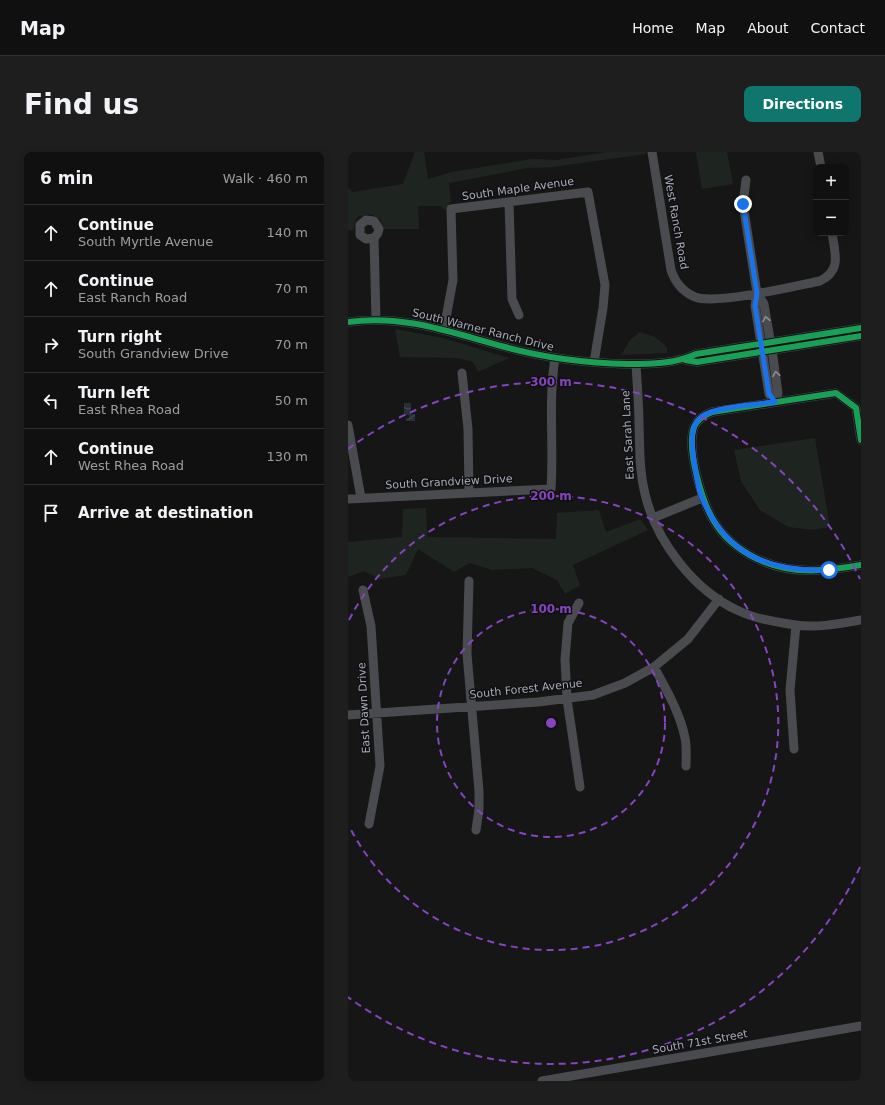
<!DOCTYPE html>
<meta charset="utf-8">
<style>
body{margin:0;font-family:"DejaVu Sans",sans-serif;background:#1e1e1e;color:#f1f3f6}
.controls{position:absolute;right:12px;top:12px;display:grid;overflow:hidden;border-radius:8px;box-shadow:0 2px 10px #0003}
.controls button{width:36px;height:36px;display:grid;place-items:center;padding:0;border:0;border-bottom:1px solid #303030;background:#101010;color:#f1f3f6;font:20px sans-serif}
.stop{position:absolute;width:12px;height:12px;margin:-9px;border:3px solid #1a73e8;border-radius:50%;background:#fff}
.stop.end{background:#1a73e8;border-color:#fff;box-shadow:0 1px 4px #0008}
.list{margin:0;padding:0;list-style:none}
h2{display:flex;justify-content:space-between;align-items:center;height:52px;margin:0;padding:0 16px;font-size:17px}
h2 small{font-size:13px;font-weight:400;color:#9c9d9f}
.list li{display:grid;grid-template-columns:26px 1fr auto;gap:12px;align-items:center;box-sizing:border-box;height:56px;padding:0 16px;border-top:1px solid #303030}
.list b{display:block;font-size:15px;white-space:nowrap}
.list p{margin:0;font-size:13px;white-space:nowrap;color:#9c9d9f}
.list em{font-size:13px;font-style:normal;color:#9c9d9f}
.icon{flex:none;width:22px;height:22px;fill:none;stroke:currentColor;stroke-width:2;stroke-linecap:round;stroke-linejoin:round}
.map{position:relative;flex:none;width:513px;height:929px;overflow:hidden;border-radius:8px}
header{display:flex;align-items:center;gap:24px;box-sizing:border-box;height:56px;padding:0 20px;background:#101010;border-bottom:1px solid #303030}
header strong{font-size:19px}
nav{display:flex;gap:22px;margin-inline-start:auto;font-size:14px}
.intro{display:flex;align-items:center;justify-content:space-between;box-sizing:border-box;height:96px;padding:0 24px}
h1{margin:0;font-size:28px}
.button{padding:10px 18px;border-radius:8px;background:#0f766e;color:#fff;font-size:14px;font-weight:700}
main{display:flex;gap:24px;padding:0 24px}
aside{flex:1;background:#101010;border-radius:8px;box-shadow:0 2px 10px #0003}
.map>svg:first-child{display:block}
</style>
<header>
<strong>Map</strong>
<nav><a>Home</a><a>Map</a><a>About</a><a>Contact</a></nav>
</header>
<div class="intro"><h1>Find us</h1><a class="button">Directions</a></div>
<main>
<aside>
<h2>6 min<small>Walk · 460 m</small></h2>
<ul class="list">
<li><svg class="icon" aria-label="ahead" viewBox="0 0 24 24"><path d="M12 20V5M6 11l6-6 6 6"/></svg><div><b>Continue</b><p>South Myrtle Avenue</p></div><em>140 m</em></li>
<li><svg class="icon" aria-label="ahead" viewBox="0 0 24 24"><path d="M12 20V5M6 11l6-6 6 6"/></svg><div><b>Continue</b><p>East Ranch Road</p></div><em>70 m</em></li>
<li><svg class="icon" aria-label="right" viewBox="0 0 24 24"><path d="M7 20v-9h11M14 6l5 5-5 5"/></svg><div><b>Turn right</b><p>South Grandview Drive</p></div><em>70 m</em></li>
<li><svg class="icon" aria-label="left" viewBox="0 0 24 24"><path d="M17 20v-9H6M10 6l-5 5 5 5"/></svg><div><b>Turn left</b><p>East Rhea Road</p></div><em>50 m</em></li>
<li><svg class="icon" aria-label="ahead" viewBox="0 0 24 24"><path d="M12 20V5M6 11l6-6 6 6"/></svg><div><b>Continue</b><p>West Rhea Road</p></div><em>130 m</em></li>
<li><svg class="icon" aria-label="arrive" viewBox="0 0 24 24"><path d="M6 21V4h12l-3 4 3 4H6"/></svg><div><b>Arrive at destination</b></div></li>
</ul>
</aside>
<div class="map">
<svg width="513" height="929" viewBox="0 0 513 929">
<defs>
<pattern id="water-waves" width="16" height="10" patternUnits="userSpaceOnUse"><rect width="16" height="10" fill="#292f38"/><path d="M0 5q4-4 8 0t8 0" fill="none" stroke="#454a53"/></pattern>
</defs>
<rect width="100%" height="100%" fill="#161616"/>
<path fill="#1e2520" d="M67 0H76L80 27 104 20 184 7 208 8 259 0H298V2L205 15 180 16 101 31 103 49 97 58 92 54H70L71 77H36L32 67 23 62 9 65 5 78H0V36L5 40 55 32Z
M348 0H379L385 32 354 37Z
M47 177 95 186 161 206 130 220 125 210 109 206 52 205Z
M292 180 307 185 319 195V201L273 203 282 188Z
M467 286 482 375 465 378 440 375 412 358 393 329 386 298Z
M78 356 79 385 208 387 209 361 251 358 258 380 292 367 300 378 225 413 232 433 217 442 209 428 184 416 144 418 122 411 106 420 70 397 58 423 31 427 16 419 0 425V390L54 385 55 357Z"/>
<path fill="url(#water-waves)" d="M56 251H63V262H67V269H58V267L61 266V263H56Z"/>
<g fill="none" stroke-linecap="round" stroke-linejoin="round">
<path stroke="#4a4b4f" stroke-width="9" d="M304 0 323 118C327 130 335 140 347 145 368 153 447 134 472 129 494 118 487 102 484 81
M470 0 473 15
M398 28 395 52 409 141 407 154 421 242 427 250 430 241 425 205 416 152 409 141
M161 50 164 147 171 163
M26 86 18 87 12 83V73L18 68 26 69 31 77 30 81 26 86 28 168
M0 170C56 162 104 181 157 195 197 206 238 211 280 212 302 212 327 212 348 202L513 176
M96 177 105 128 103 57 240 40 257 133 255 156 246 210
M337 208 349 210 513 184
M288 212C289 232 291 252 291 272 292 296 291 318 297 342 308 389 346 439 391 459 408 467 428 470 447 473 468 476 491 472 513 468
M114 221 120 277 121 340
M0 273 13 346
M513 288 508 256 488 241 364 260C357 263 349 267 346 275 338 298 355 354 369 374 379 389 397 402 414 409 446 423 479 419 513 413
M0 347 203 337C206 294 200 250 207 206
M305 366 354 346
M121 429 119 502 131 639V657L128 678
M15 438 23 474 32 614 21 672
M231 451 220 471 217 507 219 547 232 635
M306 515C318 537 332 561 337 586 339 595 338 605 338 614
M0 563 190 550 245 543 277 531 306 515 340 487 371 447
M446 597 442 538 448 473
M194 929 513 874"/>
<defs>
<path id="cycleway" d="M0 170C56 162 104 181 157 195 197 206 238 211 280 212 302 212 327 212 348 202L513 176
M337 208 349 210 513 184
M513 288 508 256 488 241 364 260C357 263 349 267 346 275 338 298 355 354 369 374 379 389 397 402 414 409 446 423 479 419 513 413"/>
</defs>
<use href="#cycleway" stroke="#101012" stroke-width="8"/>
<use href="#cycleway" stroke="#1a9f57" stroke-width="6"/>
</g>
<defs><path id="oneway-chevron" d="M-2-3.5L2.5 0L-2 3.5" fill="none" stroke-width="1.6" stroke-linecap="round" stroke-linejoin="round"/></defs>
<g stroke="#8b8e98">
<use href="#oneway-chevron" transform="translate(418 167) rotate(-100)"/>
<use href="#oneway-chevron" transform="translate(428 222) rotate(-99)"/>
</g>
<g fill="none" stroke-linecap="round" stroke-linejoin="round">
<path stroke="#1a73e8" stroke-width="5" d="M395 52 409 141 407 154 421 242 427 250C411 252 365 255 353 265 341 274 344 294 346 308 348 320 349 335 354 346 379 404 422 420 481 418"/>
</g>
<g fill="none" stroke="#8445bd" stroke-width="2" stroke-dasharray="7 5">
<circle cx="203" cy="571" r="114"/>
<path d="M1 468A227 227 0 1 1 1 674"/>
<path d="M512 715A341 341 0 0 1 0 845M0 297A341 341 0 0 1 512 427"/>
</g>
<g text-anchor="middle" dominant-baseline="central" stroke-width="3" stroke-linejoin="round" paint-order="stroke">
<g font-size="11" fill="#a7aab7" stroke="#101012">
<text transform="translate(170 37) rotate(-8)">South Maple Avenue</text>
<text transform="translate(328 70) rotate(80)">West Ranch Road</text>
<text transform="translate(135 178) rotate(14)">South Warner Ranch Drive</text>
<text transform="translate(280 283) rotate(-93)">East Sarah Lane</text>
<text transform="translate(101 330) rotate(-3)">South Grandview Drive</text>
<text transform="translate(178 537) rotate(-6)">South Forest Avenue</text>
<text transform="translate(16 556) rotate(-93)">East Dawn Drive</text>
<text transform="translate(352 890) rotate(-10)">South 71st Street</text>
</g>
</g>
<circle cx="203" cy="571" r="6" fill="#8445bd" stroke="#101012" stroke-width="2"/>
<g font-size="12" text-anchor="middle" font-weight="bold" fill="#8445bd" stroke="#101012" stroke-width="3" stroke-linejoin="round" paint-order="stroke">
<text x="203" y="234">300 m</text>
<text x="203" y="348">200 m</text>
<text x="203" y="461">100 m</text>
</g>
</svg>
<div class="controls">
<button>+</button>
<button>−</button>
</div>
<div class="stop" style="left:481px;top:418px"></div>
<div class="stop end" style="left:395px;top:52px"></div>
</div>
</main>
